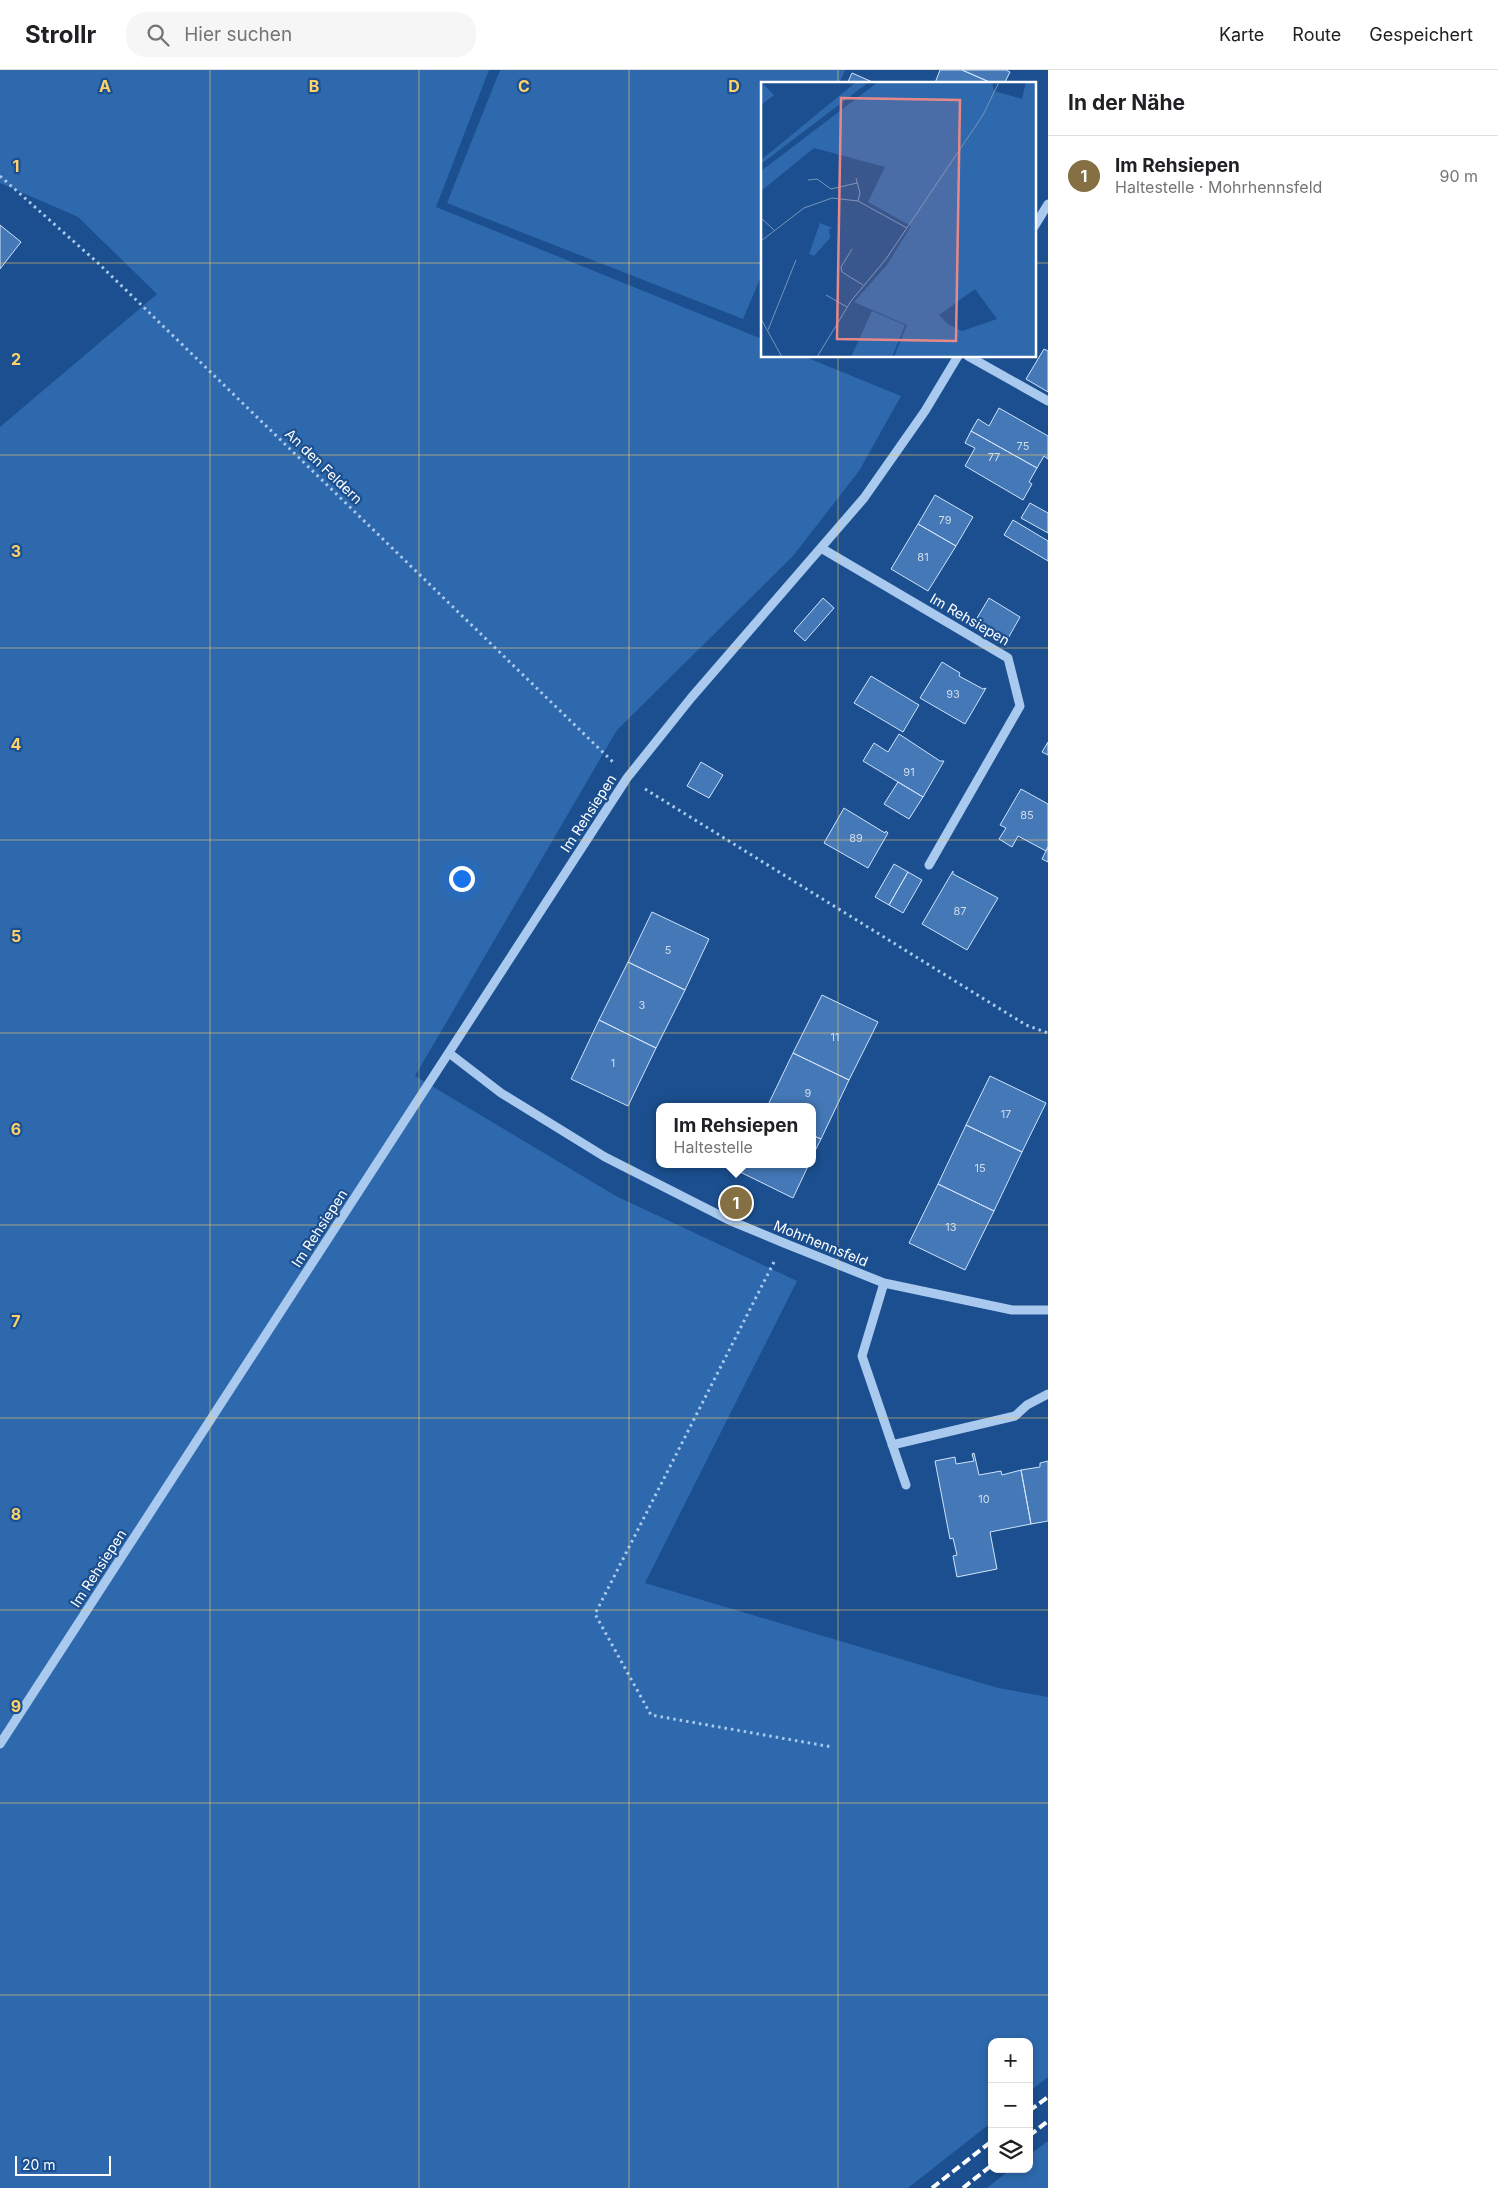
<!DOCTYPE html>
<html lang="de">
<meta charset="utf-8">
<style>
body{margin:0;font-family:Inter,sans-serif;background:#f6f6f6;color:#202124}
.controls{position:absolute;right:15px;bottom:15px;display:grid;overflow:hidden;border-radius:10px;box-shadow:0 2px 8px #0003}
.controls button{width:45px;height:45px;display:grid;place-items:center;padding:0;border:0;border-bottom:1px solid #e0e0e0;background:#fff;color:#202124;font:25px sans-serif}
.scale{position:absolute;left:15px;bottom:12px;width:96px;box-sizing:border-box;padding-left:5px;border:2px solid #fff;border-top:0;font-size:14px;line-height:18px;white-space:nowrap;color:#fff;-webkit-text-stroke:4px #1b4f8f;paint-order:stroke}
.you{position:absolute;left:461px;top:808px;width:18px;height:18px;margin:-12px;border:4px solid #fff;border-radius:50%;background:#1a73e8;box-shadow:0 0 0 8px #1a73e833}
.badge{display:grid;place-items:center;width:32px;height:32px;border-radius:50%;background:#847042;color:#fff;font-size:16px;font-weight:700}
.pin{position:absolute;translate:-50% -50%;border:2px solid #fff;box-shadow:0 1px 5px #0006}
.popup{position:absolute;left:656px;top:1033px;width:160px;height:65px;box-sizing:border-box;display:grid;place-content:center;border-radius:10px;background:#fff;filter:drop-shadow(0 1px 4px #0005);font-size:16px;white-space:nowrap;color:#757577}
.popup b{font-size:19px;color:#202124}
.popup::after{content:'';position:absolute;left:50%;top:100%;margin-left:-10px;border:10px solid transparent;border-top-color:#fff}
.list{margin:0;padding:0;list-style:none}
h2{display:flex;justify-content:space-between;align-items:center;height:65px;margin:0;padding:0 20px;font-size:21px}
h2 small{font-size:16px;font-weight:400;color:#757577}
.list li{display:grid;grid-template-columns:32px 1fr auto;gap:15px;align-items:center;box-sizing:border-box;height:80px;padding:0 20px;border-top:1px solid #e0e0e0}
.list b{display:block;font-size:19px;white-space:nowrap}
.list p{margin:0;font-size:16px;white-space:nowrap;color:#757577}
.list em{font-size:16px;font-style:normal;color:#757577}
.icon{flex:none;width:28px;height:28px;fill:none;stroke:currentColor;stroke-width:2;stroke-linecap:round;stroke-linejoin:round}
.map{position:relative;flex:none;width:1048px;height:2118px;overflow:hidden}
header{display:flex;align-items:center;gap:30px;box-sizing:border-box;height:70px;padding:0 25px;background:#fff;border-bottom:1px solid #e0e0e0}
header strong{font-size:24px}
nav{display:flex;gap:28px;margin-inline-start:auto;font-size:18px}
.search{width:350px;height:45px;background:#f6f6f6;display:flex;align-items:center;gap:12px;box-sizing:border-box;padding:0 18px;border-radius:20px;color:#757577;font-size:19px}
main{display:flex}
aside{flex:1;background:#fff}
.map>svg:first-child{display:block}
</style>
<header>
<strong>Strollr</strong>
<div class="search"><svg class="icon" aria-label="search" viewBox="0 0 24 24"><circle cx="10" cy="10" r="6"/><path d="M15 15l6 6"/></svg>Hier suchen</div>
<nav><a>Karte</a><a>Route</a><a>Gespeichert</a></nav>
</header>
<main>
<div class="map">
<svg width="1048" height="2118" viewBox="0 0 1048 2118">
<rect width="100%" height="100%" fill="#1b4f8f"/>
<path fill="#2e69ad" d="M0 0H489L436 137 762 269V286H803L901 326 859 401 793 486 617 660 415 1006 616 1126 797 1211 645 1513 998 1618 1048 1627V2007L1029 2022V1972H992V2052L908 2118H0V357L157 224 78 147 0 113Z
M500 0H845L839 14H762V204L743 249 447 133Z
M1048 2071V2118H987L1011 2099H1029V2085Z"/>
<path fill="#4478b7" stroke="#cfe3fa" d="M940 0H962L994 14H937L935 13Z
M962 0H1006L1010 2 1004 14H994Z
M852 3 877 14H847Z
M0 155 21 172 0 199Z
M1044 279 1048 281V322L1026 309Z
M999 338 1048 366V389L1044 386 1037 398 971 361 978 349 989 356Z
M971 361 1037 398 1029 412 1032 414 1023 430 965 396 975 378 965 373Z
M935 425 973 447 956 476 918 454Z
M1030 433 1048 443V463L1021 448Z
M1013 450 1048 471V491L1004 465Z
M918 454 956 476 928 521 891 499Z
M823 528 834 538 805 571 794 561Z
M989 528 1020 547 1006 572 974 553Z
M942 592 960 603 959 606 983 619 986 618 965 654 920 628Z
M871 606 919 635 903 662 854 633Z
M899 664 940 691H944L923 727 863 691 874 673 888 682Z
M1048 672V685L1042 682Z
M701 692 723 705 709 728 687 716Z
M898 712 923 727 909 749 884 734Z
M1021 719 1048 734V777L1046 781 1018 766 1012 777 999 769 1006 758 1000 755Z
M844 738 885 763 886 761 888 763 868 798 824 773Z
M1048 777V792L1042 789Z
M894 794 908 802 889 835 875 827Z
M953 801V804L998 828 967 880 922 854Z
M908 802 922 810 903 843 889 835Z
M652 842 709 869 685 920 628 892Z
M628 892 685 920 656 978 599 950Z
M822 925 878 952 849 1010 793 983Z
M599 950 656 978 628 1036 571 1009Z
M793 983 849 1010 821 1069 812 1065V1037H767Z
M990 1006 1046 1033 1022 1082 966 1055Z
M966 1055 1022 1082 994 1141 938 1114Z
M812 1065 821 1069 812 1087Z
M739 1094H809L793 1128 736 1100Z
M938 1114 994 1141 965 1200 909 1173Z
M974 1383 979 1405 1001 1401 1002 1405 1021 1400 1031 1454 990 1462 997 1499 957 1507 953 1486 957 1485 953 1468 950 1469 935 1391 955 1387 956 1394 974 1391 972 1384Z
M1048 1391V1451L1031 1454 1021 1400 1040 1397V1393Z"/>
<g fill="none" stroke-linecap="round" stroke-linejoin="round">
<path stroke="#a9c9ee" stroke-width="3" stroke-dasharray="2.5 4" stroke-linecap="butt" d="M0 106 98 193 614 693
M645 719 1026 955 1048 963
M774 1192 595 1544 651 1645 832 1677"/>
<path stroke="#a9c9ee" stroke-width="9" d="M1034 157 1048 134
M968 286 1048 331
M821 478 1008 588 1020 636 929 795
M449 983 501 1023 605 1087 731 1151 784 1173 884 1213 1012 1240H1048
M884 1213 862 1286 906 1415
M892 1375 1015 1346 1027 1335 1048 1324
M0 1674 627 708 691 628 864 428 925 341 958 286"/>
<path stroke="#fff" stroke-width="4" stroke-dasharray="9 4" stroke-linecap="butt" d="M1029 2041 1048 2027
M1029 2066 1048 2051
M932 2118 992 2071
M963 2118 992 2095"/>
</g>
<path fill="none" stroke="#ffd166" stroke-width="1" stroke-opacity="0.55" d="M210 0V2118M419 0V2118M629 0V2118M838 0V14M0 193H762M1034 193H1048M838 286V2118M0 385H1048M0 578H1048M0 770H1048M0 963H1048M0 1155H1048M0 1348H1048M0 1540H1048M0 1733H1048M0 1925H1048"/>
<g text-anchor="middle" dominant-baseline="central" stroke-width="4.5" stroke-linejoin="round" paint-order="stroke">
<g font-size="11" fill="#d0dded">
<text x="1023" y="376">75</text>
<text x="994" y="387">77</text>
<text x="945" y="450">79</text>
<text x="923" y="487">81</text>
<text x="953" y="624">93</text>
<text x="909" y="702">91</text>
<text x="1027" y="745">85</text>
<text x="856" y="768">89</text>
<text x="960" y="841">87</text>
<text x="668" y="880">5</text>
<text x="642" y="935">3</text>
<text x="835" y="967">11</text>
<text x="613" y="993">1</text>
<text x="808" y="1023">9</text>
<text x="1006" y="1044">17</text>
<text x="980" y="1098">15</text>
<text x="951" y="1157">13</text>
<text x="984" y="1429">10</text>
</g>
<g font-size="14" fill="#fff" stroke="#1b4f8f">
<text transform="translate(324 396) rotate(44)">An den Feldern</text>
<text transform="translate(970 549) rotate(30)">Im Rehsiepen</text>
<text transform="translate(588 743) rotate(-57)">Im Rehsiepen</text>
<text transform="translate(319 1158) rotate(-57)">Im Rehsiepen</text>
<text transform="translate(821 1173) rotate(22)">Mohrhennsfeld</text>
<text transform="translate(98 1498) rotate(-57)">Im Rehsiepen</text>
</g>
</g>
<g transform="translate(761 12)">
<rect width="275" height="275" fill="#1b4f8f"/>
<path d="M0 0 13 13 0 23ZM95 0H108L0 82V78ZM117 0H231L233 9 261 17 265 0H275V275H133L146 243 93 220 126 183 150 144 107 120 124 85 53 66 0 109V89ZM214 207 236 237 201 249 187 242 178 233ZM59 141 72 146 68 147 69 156 53 174 48 172ZM111 229 144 243 131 275H90Z" fill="#2e69ad" fill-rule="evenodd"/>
<path fill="none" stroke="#7695bc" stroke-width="1" d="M95 96 99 111 97 119M47 98 56 97 70 107 96 101M0 136 13 148M0 159 43 126 71 116 97 119 146 146M91 167 80 185 81 190 102 203M65 213 86 225M0 237 21 275M7 248 35 178M56 275 90 219 125 177 222 33 238 0"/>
<path fill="#e88989" fill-opacity="0.15" stroke="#e88989" stroke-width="2.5" d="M80 16 199 18 195 259 76 257Z"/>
<rect width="275" height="275" fill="none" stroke="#fff" stroke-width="2.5"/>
</g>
<g font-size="16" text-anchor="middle" font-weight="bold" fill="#ffd166" stroke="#1b4f8f" stroke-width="4.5" stroke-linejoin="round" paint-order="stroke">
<text x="105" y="22">A</text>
<text x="314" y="22">B</text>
<text x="524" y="22">C</text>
<text x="734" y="22">D</text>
<text x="16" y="102">1</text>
<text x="16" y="295">2</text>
<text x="16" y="487">3</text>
<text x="16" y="680">4</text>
<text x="16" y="872">5</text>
<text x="16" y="1065">6</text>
<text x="16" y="1257">7</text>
<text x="16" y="1450">8</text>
<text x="16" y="1642">9</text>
</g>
</svg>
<div class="controls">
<button>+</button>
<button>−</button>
<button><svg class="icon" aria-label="layers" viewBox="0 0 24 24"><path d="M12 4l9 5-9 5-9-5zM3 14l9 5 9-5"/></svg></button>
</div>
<div class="scale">20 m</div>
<div class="you"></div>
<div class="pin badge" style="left:736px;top:1133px">1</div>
<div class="popup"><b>Im Rehsiepen</b>Haltestelle</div>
</div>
<aside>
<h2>In der Nähe<small></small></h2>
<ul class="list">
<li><span class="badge">1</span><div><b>Im Rehsiepen</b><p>Haltestelle · Mohrhennsfeld</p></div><em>90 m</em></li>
</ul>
</aside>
</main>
